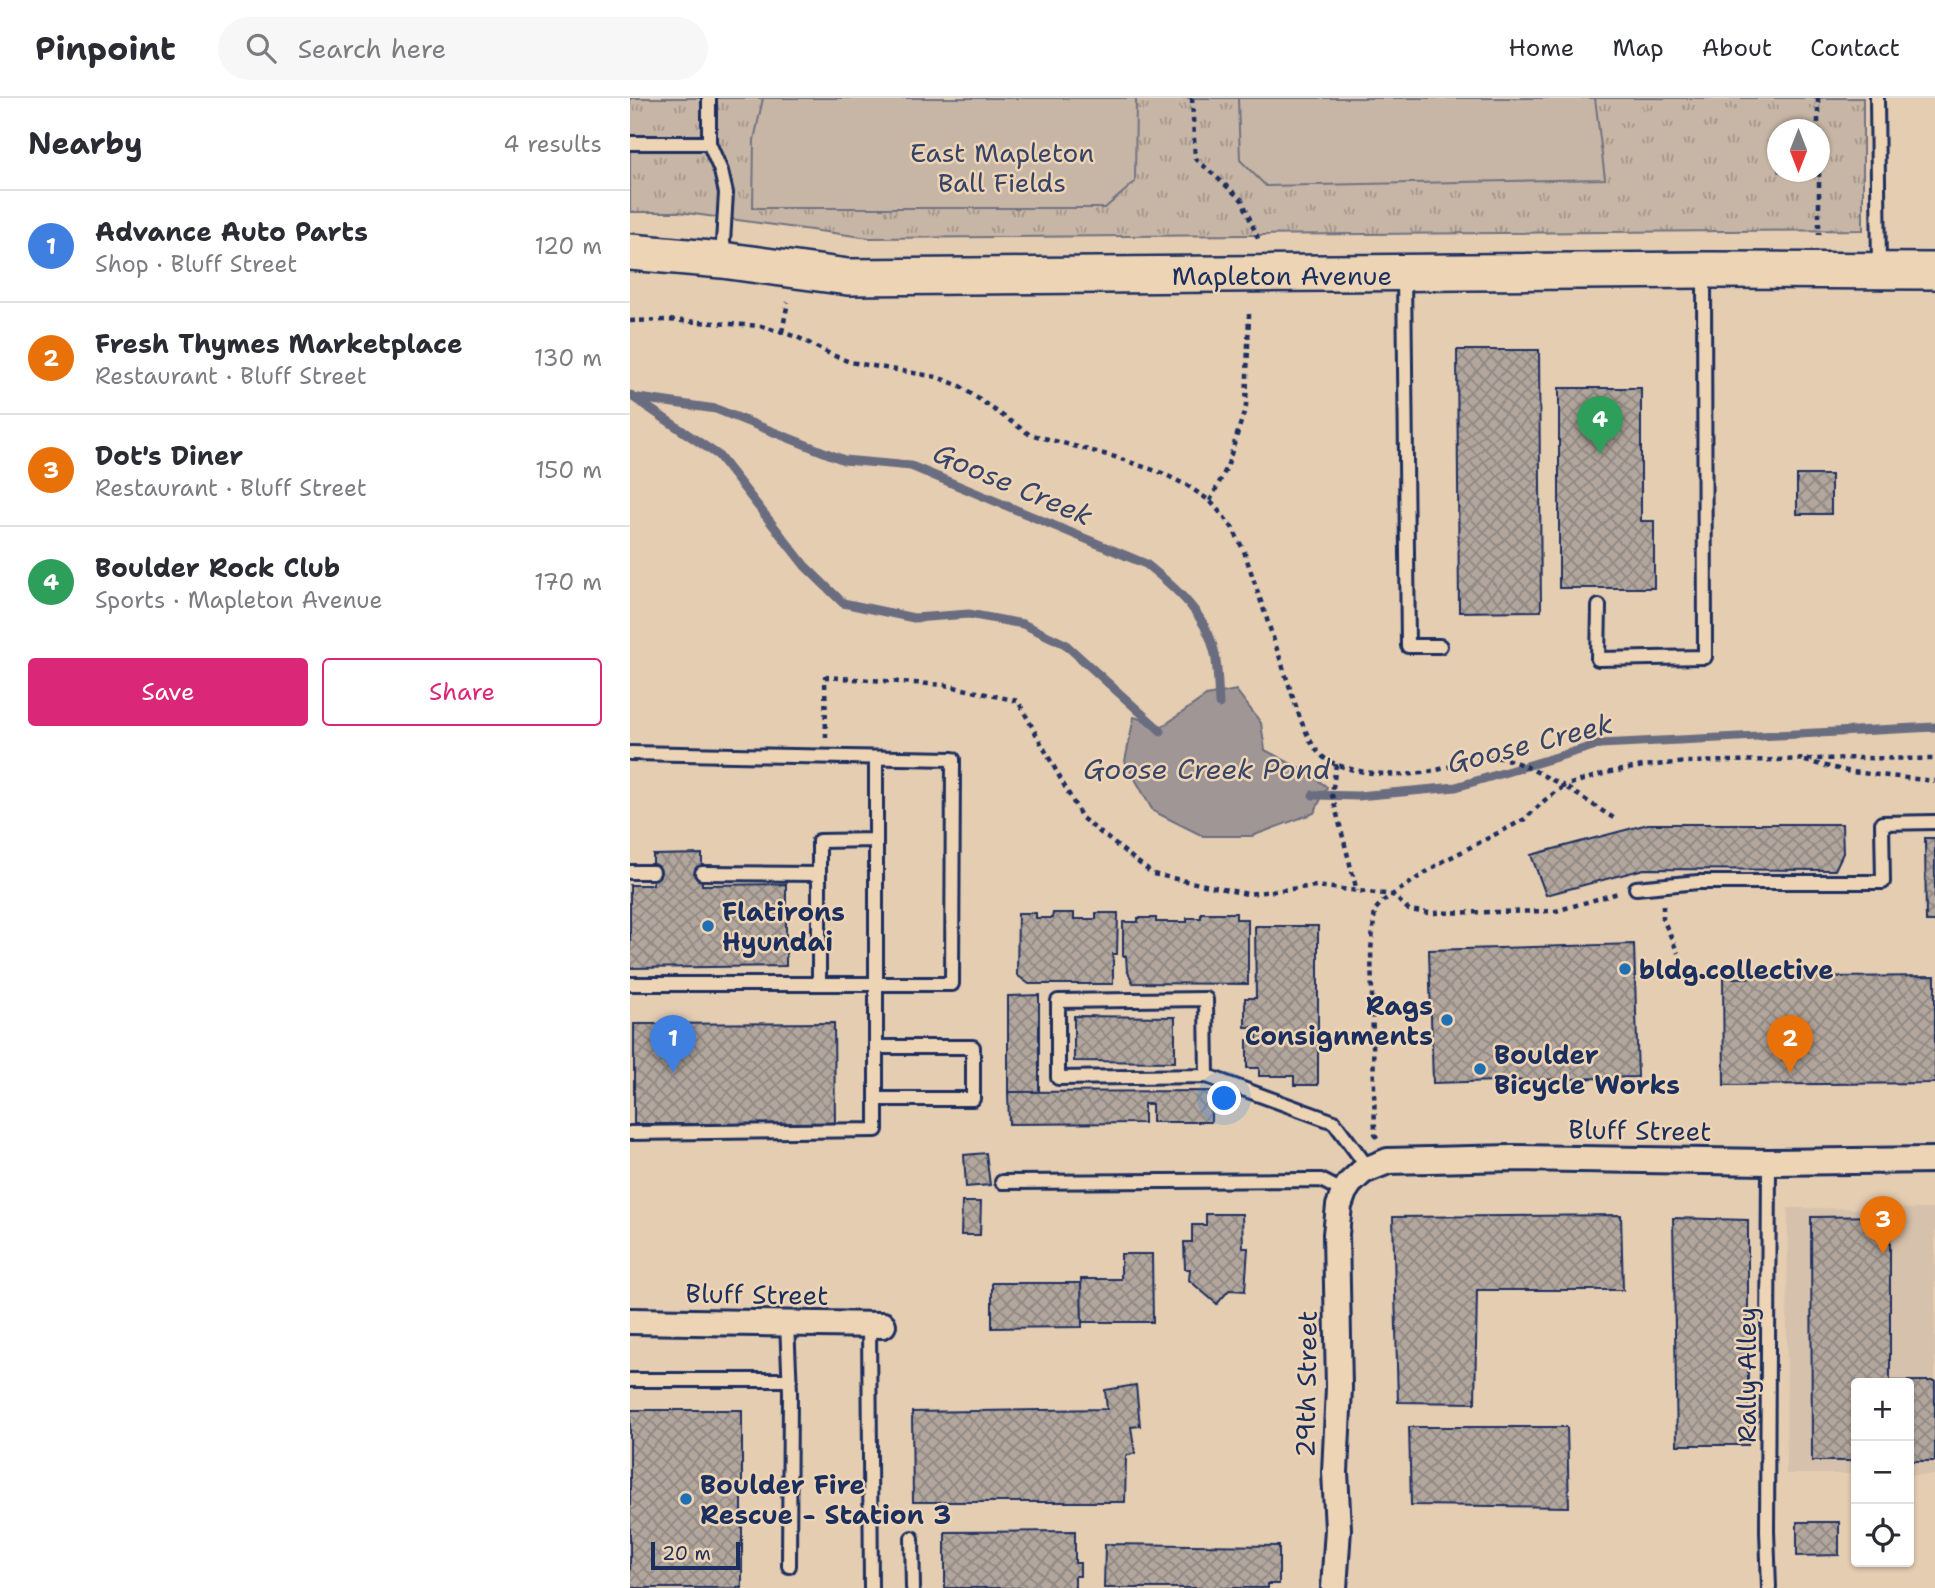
<!DOCTYPE html>
<meta charset="utf-8">
<style>
body{margin:0;font-family:"Shantell Sans",sans-serif;background:#f7f7f7;color:#2b2b33}
.controls{position:absolute;right:21px;bottom:21px;display:grid;overflow:hidden;border-radius:7px;box-shadow:0 2px 5px #0004}
.controls button{width:63px;height:63px;display:grid;place-items:center;padding:0;border:0;border-bottom:2px solid #e1e1e2;background:#fff;color:#2b2b33;font:35px sans-serif}
.compass{position:absolute;left:1137px;top:21px;width:63px;height:63px;border-radius:50%;background:#fff;box-shadow:0 2px 5px #0004;rotate:180deg}
.scale{position:absolute;left:21px;bottom:18px;width:89px;box-sizing:border-box;padding-left:7px;border:4px solid #1b2f5e;border-top:0;font-size:19px;line-height:24px;white-space:nowrap;color:#1b2f5e;-webkit-text-stroke:5px #edd4b5;paint-order:stroke}
.you{position:absolute;left:595px;top:1001px;width:24px;height:24px;margin:-18px;border:5px solid #fff;border-radius:50%;background:#1a73e8;box-shadow:0 0 0 10px #1a73e833}
.badge{display:grid;place-items:center;width:46px;height:46px;border-radius:50%;background:#db2777;color:#fff;font-size:23px;font-weight:700}
.pin{position:absolute;translate:-50% -58px;filter:drop-shadow(0 2px 4px #0008)}
.pin::after{content:'';position:absolute;top:37px;width:24px;height:21px;background:inherit;clip-path:polygon(0 0,100% 0,50% 100%)}
.list{margin:0;padding:0;list-style:none}
h2{display:flex;justify-content:space-between;align-items:center;height:91px;margin:0;padding:0 28px;font-size:30px}
h2 small{font-size:23px;font-weight:400;color:#7c7c81}
.list li{display:grid;grid-template-columns:46px 1fr auto;gap:21px;align-items:center;box-sizing:border-box;height:112px;padding:0 28px;border-top:2px solid #e1e1e2}
.list b{display:block;font-size:26px;white-space:nowrap}
.list p{margin:0;font-size:23px;white-space:nowrap;color:#7c7c81}
.list em{font-size:23px;font-style:normal;color:#7c7c81}
.actions{display:flex;gap:14px;padding:21px 28px}
.actions a{flex:1;padding:16px 0;border:2px solid #db2777;border-radius:7px;text-align:center;font-size:24px;color:#db2777}
.actions .main{background:#db2777;color:#fff}
.icon{flex:none;width:38px;height:38px;fill:none;stroke:currentColor;stroke-width:2;stroke-linecap:round;stroke-linejoin:round}
.map{position:relative;flex:none;width:1305px;height:1490px;overflow:hidden}
header{display:flex;align-items:center;gap:42px;box-sizing:border-box;height:98px;padding:0 35px;background:#fff;border-bottom:2px solid #e1e1e2}
header strong{font-size:33px}
nav{display:flex;gap:38px;margin-inline-start:auto;font-size:24px}
.search{width:490px;height:63px;background:#f7f7f7;display:flex;align-items:center;gap:18px;box-sizing:border-box;padding:0 24px;border-radius:38px;color:#7c7c81;font-size:26px}
main{display:flex}
aside{flex:1;background:#fff}
.map>svg:first-child{display:block}
</style>
<header>
<strong>Pinpoint</strong>
<div class="search"><svg class="icon" aria-label="search" viewBox="0 0 24 24"><circle cx="10" cy="10" r="6"/><path d="M15 15l6 6"/></svg>Search here</div>
<nav><a>Home</a><a>Map</a><a>About</a><a>Contact</a></nav>
</header>
<main>
<aside>
<h2>Nearby<small>4 results</small></h2>
<ul class="list">
<li><span class="badge" style="background:#3f7fe0">1</span><div><b>Advance Auto Parts</b><p>Shop · Bluff Street</p></div><em>120 m</em></li>
<li><span class="badge" style="background:#e8710a">2</span><div><b>Fresh Thymes Marketplace</b><p>Restaurant · Bluff Street</p></div><em>130 m</em></li>
<li><span class="badge" style="background:#e8710a">3</span><div><b>Dot's Diner</b><p>Restaurant · Bluff Street</p></div><em>150 m</em></li>
<li><span class="badge" style="background:#2e9e5b">4</span><div><b>Boulder Rock Club</b><p>Sports · Mapleton Avenue</p></div><em>170 m</em></li>
</ul>
<div class="actions"><a class="main">Save</a><a>Share</a></div>
</aside>
<div class="map">
<svg width="1305" height="1490" viewBox="0 0 1305 1490">
<defs>
<pattern id="grass-tufts" width="24" height="20" patternUnits="userSpaceOnUse" patternTransform="scale(1.75)"><rect width="24" height="20" fill="#c7b6a5"/><path d="M3 7l-1-3M5 7V3M7 7l1-3M15 17l-1-3M17 17v-4M19 17l1-3" fill="none" stroke="#a1948a"/></pattern>
<pattern id="building-cross-hatch" width="8" height="8" patternUnits="userSpaceOnUse" patternTransform="scale(1.75)"><rect width="8" height="8" fill="#b2a69d"/><path d="M0 0l8 8M0 8l8-8" fill="none" stroke="#908883"/></pattern>
</defs>
<rect width="100%" height="100%" fill="#e5cdb2"/>
<filter id="ink" filterUnits="userSpaceOnUse"><feTurbulence type="fractalNoise" baseFrequency=".0143" numOctaves="2"/><feDisplacementMap in="SourceGraphic" scale="14" xChannelSelector="R" yChannelSelector="G"/><feConvolveMatrix kernelMatrix="1 2 1 2 8 2 1 2 1" color-interpolation-filters="sRGB"/></filter>
<g filter="url(#ink)">
<path fill="#d6c1ac" d="M1158 1110 1305 1111V1377H1279V1285H1226V1376H1156Z"/>
<path fill="url(#grass-tufts)" stroke="#717282" stroke-width="2" fill-rule="evenodd" d="M0 0H1233V132L240 140 49 114H0ZM1148 32H1190V74H1148Z"/>
<path fill="#c7b6a5" stroke="#717282" stroke-width="2" d="M133 0H506L505 84 475 110H123L124 42Z
M608 0H965L975 81 636 88 610 62Z"/>
<path fill="#a09695" stroke="#6b6d7f" stroke-width="2" d="M606 592 631 625 635 652 677 674 697 689 684 715 622 738H573L523 713 495 663 504 619 533 628 576 598Z"/>
<g fill="none" stroke-linecap="round" stroke-linejoin="round">
<path stroke="#6b6d7f" stroke-width="9" d="M0 297 88 357 175 468 213 505 284 520 339 516 393 526 435 546 531 633
M9 300 86 311 214 362 281 368 516 466C546 490 577 517 585 556 588 572 588 590 589 606
M683 697 728 698 826 689 970 646 1305 629"/>
</g>
<path fill="url(#building-cross-hatch)" stroke="#1b2f5e" stroke-width="2" d="M827 252H909L911 513 829 514Z
M929 290H1011V423H1024V490H929Z
M1167 377H1201V416H1167Z
M1018 726H1212L1213 755 1205 772 1014 771 916 797 901 757Z
M1295 740H1305V824H1296Z
M72 756V787L156 786V868L0 870V787H23V757Z
M388 815H406V820H422L423 815H444V821H466V815H488L487 856H483V886H399L387 877Z
M571 815H606V821H618V886L503 885 497 872 496 858H493V824H508V820H526V824H557V820H571Z
M625 828H688V987H664V978H629V970H617V942H627V929H615V900H626Z
M1004 846 1008 979 803 985 799 852Z
M1305 878V985L1094 987 1093 880Z
M409 897V994H378V898Z
M444 918 545 919V964L444 963Z
M204 925 205 1026H4V926Z
M581 993V1024H522V1006H514V1025L379 1026 378 994Z
M356 1055 360 1087 336 1089 334 1057Z
M332 1104H351L350 1137H331Z
M576 1116H612L613 1150H618L615 1193 599 1192 587 1206 559 1182 560 1171H555L554 1144H562V1127H576Z
M991 1117 993 1192H847L845 1305 768 1304 763 1119Z
M1260 1118V1283H1305V1363H1279V1285H1226V1363H1182L1181 1119Z
M1043 1120 1118 1122V1347H1047Z
M491 1156H522L523 1224H452L451 1181H491Z
M362 1185H451L452 1229 362 1230Z
M506 1287 510 1328 501 1329 505 1355 496 1358 495 1404H283L282 1314 477 1311 475 1292Z
M0 1312H112V1490H0Z
M779 1329H937L939 1409 781 1407Z
M1167 1424H1209V1457L1167 1458Z
M445 1433V1465H450V1478H445V1490H315V1434Z
M475 1446 649 1448V1486H638V1490H474Z"/>
<g fill="none" stroke-linecap="round" stroke-linejoin="round">
<defs>
<path id="lane" d="M79 0V45L91 73 96 95 92 161
M1247 0 1249 170
M0 45H79
M774 176 778 548H810
M969 508 968 561 1075 559 1074 173
M0 655 323 661 322 886H0
M0 774H23
M72 775 189 776
M1006 790 1068 784H1253L1252 725 1305 724
M189 886V743L246 742V660
M246 949H343V1001H246
M577 978 576 901 428 903V980L577 978 704 1024 739 1071
M0 1035 246 1032V742
M1139 1064 1137 1433 1139 1490
M372 1084 691 1082 714 1094
M157 1226 160 1294 159 1468
M239 1227 241 1490
M0 1282H160
M282 1440 283 1490"/>
<path id="street" d="M0 1223 253 1227
M704 1490 708 1431 705 1374 709 1290 706 1136 709 1108 714 1094 720 1085 733 1073 758 1063 882 1060 1139 1064 1305 1062"/>
<path id="secondary" d="M0 154 92 162 218 179 1074 172 1305 173"/>
</defs>
<use href="#lane" stroke="#1b2f5e" stroke-width="18"/>
<use href="#street" stroke="#1b2f5e" stroke-width="30"/>
<use href="#secondary" stroke="#1b2f5e" stroke-width="40"/>
<path stroke="#1b2f5e" stroke-width="4.5" stroke-dasharray="5 5" stroke-linecap="butt" d="M562 0 565 60 612 102 629 143
M1188 0V32
M1189 74V137
M0 223 37 222 131 228 167 239 202 257 220 264 307 279 330 288 399 336 485 359 532 375 558 388 580 403 588 412 602 429 614 453 671 623C677 635 682 650 693 659 716 677 775 680 802 673 823 669 849 657 871 660 892 664 915 679 934 688L976 675 1013 668 1057 664 1230 660 1305 661
M152 234 158 204
M580 403 597 369 616 308 619 216
M196 640 195 579 315 587 388 603 452 720 523 776 617 796 686 788 763 797 779 812 799 815 926 813 988 795
M1175 663 1221 674 1305 683
M706 666 702 697 727 793
M1033 807V821L1048 855
M747 1040 745 1036 741 852 745 812 753 803 810 765 895 721 915 702 934 688 985 721"/>
<use href="#lane" stroke="#edd4b5" stroke-width="12"/>
<use href="#street" stroke="#edd4b5" stroke-width="24"/>
<use href="#secondary" stroke="#edd4b5" stroke-width="35"/>
</g>
</g>
<g fill="#1f6fb2" stroke="#edd4b5" stroke-width="2.5">
<circle cx="78" cy="828" r="7"/>
<circle cx="995" cy="871" r="7"/>
<circle cx="817" cy="922" r="7"/>
<circle cx="850" cy="971" r="7"/>
<circle cx="56" cy="1401" r="7"/>
</g>
<g text-anchor="middle" dominant-baseline="central" stroke-width="5" stroke-linejoin="round" paint-order="stroke">
<g font-size="26" fill="#354369" stroke="#edd4b5">
<text x="372" y="54">East Mapleton<tspan x="372" dy="30">Ball Fields</tspan></text>
</g>
<g font-size="26" fill="#1b2f5e" stroke="#edd4b5">
<text x="652" y="177">Mapleton Avenue</text>
<text transform="translate(1010 1032) rotate(1)">Bluff Street</text>
<text transform="translate(127 1196) rotate(1)">Bluff Street</text>
<text transform="translate(1116 1277) rotate(-90)">Rally Alley</text>
<text transform="translate(676 1286) rotate(-89)">29th Street</text>
</g>
<g font-size="26" font-weight="bold" fill="#1b2f5e" stroke="#edd4b5" text-anchor="start">
<text x="92" y="813">Flatirons<tspan x="92" dy="30">Hyundai</tspan></text>
<text x="1009" y="871">bldg.collective</text>
<text x="803" y="907" text-anchor="end">Rags<tspan x="803" dy="30">Consignments</tspan></text>
<text x="864" y="956">Boulder<tspan x="864" dy="30">Bicycle Works</tspan></text>
<text x="70" y="1386">Boulder Fire<tspan x="70" dy="30">Rescue - Station 3</tspan></text>
</g>
<g font-size="28" font-style="italic" fill="#364469" stroke="#edd4b5">
<text transform="translate(383 386) rotate(23)">Goose Creek</text>
<text transform="translate(900 645) rotate(-14)">Goose Creek</text>
<text x="577" y="671">Goose Creek Pond</text>
</g>
</g>
</svg>
<div class="controls">
<button>+</button>
<button>−</button>
<button><svg class="icon" aria-label="locate" viewBox="0 0 24 24"><circle cx="12" cy="12" r="6"/><path d="M12 2v4M12 18v4M2 12h4M18 12h4"/></svg></button>
</div>
<svg class="compass" viewBox="-18 -18 36 36"><path d="M0-13l5 13h-10z" fill="#e53935"/><path d="M0 13l5-13h-10z" fill="#7c7c81"/></svg>
<div class="scale">20 m</div>
<div class="you"></div>
<div class="pin badge" style="left:43px;top:975px;background:#3f7fe0">1</div>
<div class="pin badge" style="left:1160px;top:975px;background:#e8710a">2</div>
<div class="pin badge" style="left:1253px;top:1156px;background:#e8710a">3</div>
<div class="pin badge" style="left:970px;top:356px;background:#2e9e5b">4</div>
</div>
</main>
